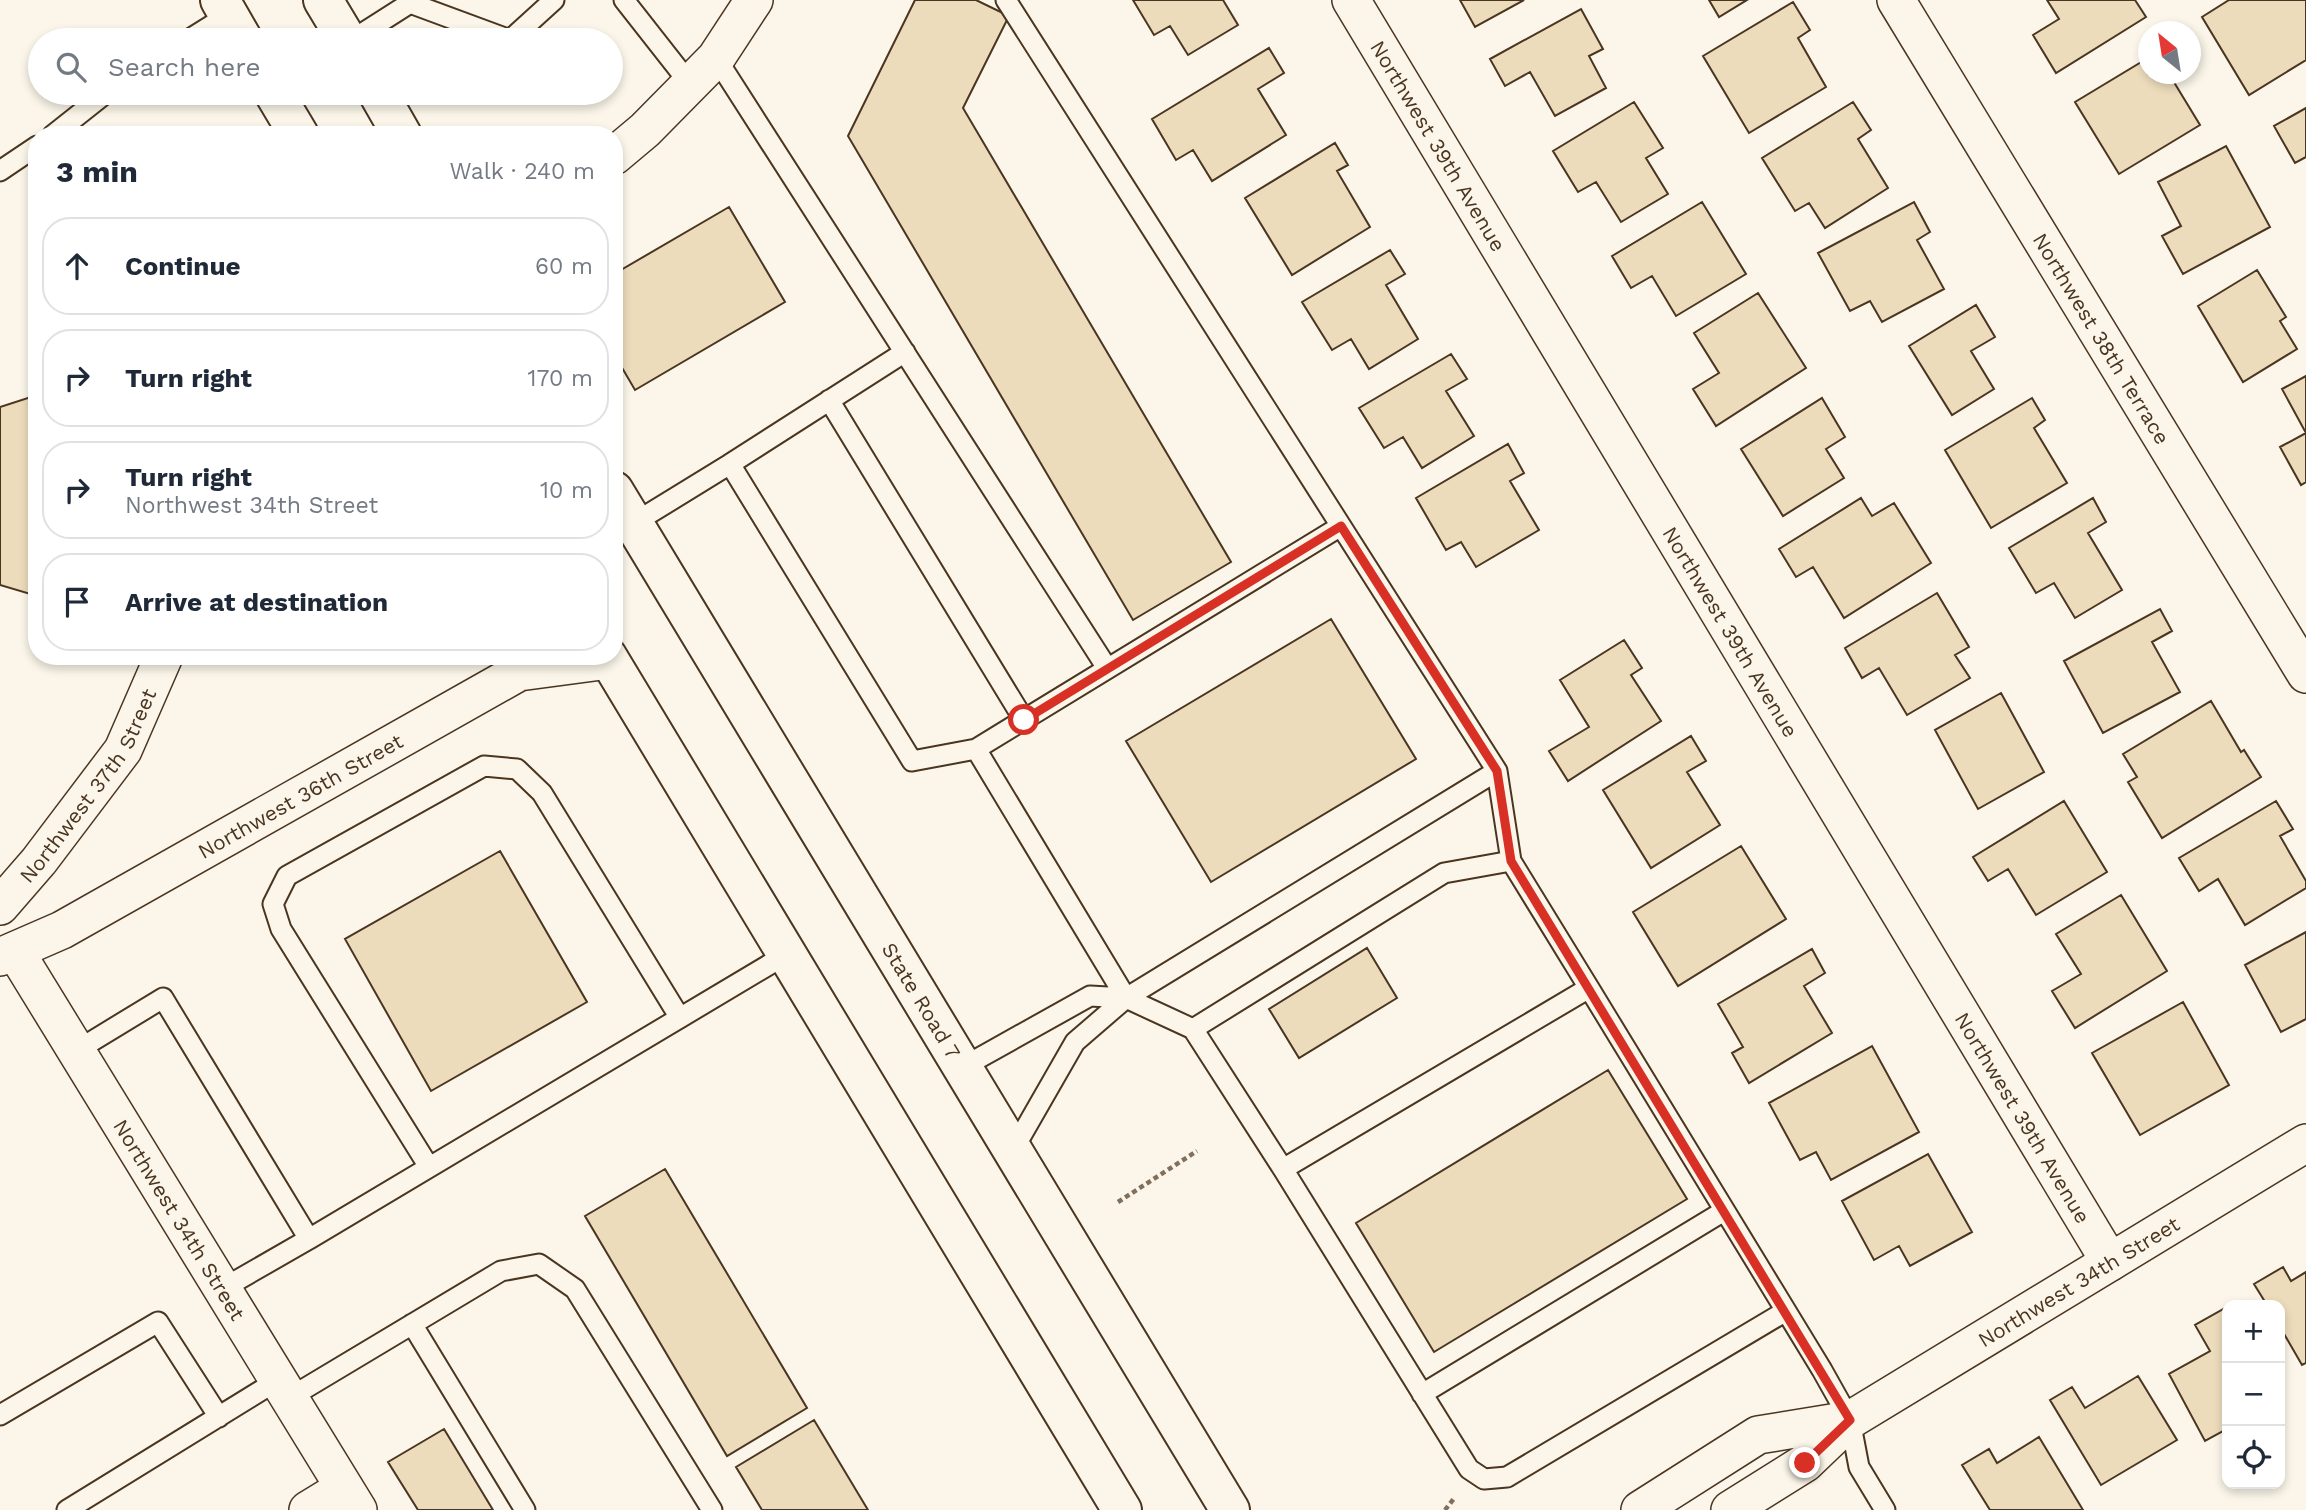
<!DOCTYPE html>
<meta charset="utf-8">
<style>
body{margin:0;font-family:"Work Sans",sans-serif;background:#f2f2f3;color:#1f2937}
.controls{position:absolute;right:21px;bottom:21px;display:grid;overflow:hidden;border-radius:14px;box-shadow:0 4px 10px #0003}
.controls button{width:63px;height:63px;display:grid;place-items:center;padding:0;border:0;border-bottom:2px solid #e0e1e3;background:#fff;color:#1f2937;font:35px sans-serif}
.compass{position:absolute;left:2138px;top:21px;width:63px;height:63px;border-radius:50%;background:#fff;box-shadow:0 4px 10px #0003;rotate:330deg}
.stop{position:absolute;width:21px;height:21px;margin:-16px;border:5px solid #d93025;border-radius:50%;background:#fff}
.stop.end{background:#d93025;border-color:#fff;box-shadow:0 2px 7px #0008}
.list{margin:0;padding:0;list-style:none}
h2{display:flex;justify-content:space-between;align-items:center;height:91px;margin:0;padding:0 28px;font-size:30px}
h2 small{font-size:23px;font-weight:400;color:#747a83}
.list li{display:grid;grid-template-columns:46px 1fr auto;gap:21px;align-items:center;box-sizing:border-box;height:98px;margin:0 14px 14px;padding:0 14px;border:2px solid #e0e1e3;border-radius:28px}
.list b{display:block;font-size:26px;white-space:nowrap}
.list p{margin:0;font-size:23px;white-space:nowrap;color:#747a83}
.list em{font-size:23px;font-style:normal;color:#747a83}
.icon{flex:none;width:38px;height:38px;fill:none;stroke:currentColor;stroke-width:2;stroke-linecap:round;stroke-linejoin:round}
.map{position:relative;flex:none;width:2306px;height:1510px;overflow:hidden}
.search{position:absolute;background:#fff;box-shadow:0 4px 10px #0003;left:28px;top:28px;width:595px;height:77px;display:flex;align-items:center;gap:18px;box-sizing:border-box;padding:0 24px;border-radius:38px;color:#747a83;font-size:26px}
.panel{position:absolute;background:#fff;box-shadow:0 4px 10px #0003;left:28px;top:126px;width:595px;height:539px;border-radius:28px}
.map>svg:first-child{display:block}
</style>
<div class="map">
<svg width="2306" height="1510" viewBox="0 0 2306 1510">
<rect width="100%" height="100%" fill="#fbf6e9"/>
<path fill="#ecdcbc" stroke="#4a3520" stroke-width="2" d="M915 0H976L1009 16 963 108 1231 562 1133 620 848 136Z
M1133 0H1223L1238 25 1188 55 1170 26 1154 35Z
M1460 0H1524L1475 27Z
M1709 0H1747L1719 17Z
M2047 0H2135L2146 17 2056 73 2033 35 2059 19Z
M2229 0H2306V60L2249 95 2202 17Z
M1793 2 1810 30 1798 38 1826 87 1749 133 1703 56Z
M1581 9 1603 49 1589 56 1606 88 1555 116 1530 72 1505 86 1490 59Z
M1269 48 1284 73 1258 89 1286 135 1212 181 1193 150 1176 160 1152 119Z
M2148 58V74H2169L2200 125 2119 174 2075 102Z
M1634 102 1663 148 1646 158 1668 194 1621 222 1596 182 1578 192 1553 151Z
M1853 102 1871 130 1858 139 1888 188 1825 228 1809 203 1795 211 1762 158Z
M2306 108V157L2295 163 2274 126Z
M1335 143 1348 165 1337 171 1370 227 1292 275 1245 198Z
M2226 146 2270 227 2183 274 2162 236 2181 226 2158 182Z
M1702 202 1746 274 1676 316 1652 276 1631 288 1612 256Z
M1914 202 1930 232 1917 240 1944 289 1882 322 1870 301 1850 311 1818 253Z
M729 207 785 302 635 390 614 354V274Z
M1390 250 1405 274 1386 285 1418 339 1369 369 1351 339 1332 350 1302 302Z
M2257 270 2286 317 2280 321 2297 349 2243 382 2198 306Z
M1758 293 1806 368 1716 426 1693 389 1719 373 1694 333Z
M1976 305 1995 337 1971 351 1994 389 1952 415 1909 346Z
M1451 354 1467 379 1446 391 1474 436 1422 468 1403 437 1384 448 1359 408Z
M2306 376V433L2282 389Z
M34 396 37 397V596L0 585V407Z
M1822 398 1845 437 1826 449 1844 478 1783 516 1741 449Z
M2032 398 2045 420 2034 428 2067 483 1991 528 1945 450Z
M2306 433V482L2301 485 2280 447Z
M1508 444 1524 473 1510 481 1539 530 1476 567 1461 542 1446 550 1416 498Z
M1861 498 1872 516 1894 503 1931 563 1844 618 1813 567 1796 577 1779 549Z
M2093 498 2106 522 2088 533 2122 590 2075 618 2054 583 2036 593 2009 548Z
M1937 593 1969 647 1955 655 1970 678 1907 715 1879 668 1862 678 1845 648Z
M2160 609 2172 631 2152 642 2180 692 2103 733 2064 661Z
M1331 619 1416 759 1211 882 1126 741Z
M1624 640 1642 668 1631 675 1661 721 1568 781 1549 751 1589 727 1560 680Z
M2001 693 2044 772 1978 809 1935 730Z
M2211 701 2241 752 2244 750 2261 777 2162 838 2128 782 2137 777 2123 754Z
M1691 736 1706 761 1687 772 1720 825 1651 868 1603 790Z
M2064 801 2107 872 2036 915 2008 869 1988 881 1973 857Z
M2276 801 2293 829 2280 836 2306 881V888L2245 925 2218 879 2199 891 2179 858Z
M1741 846 1786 919 1678 986 1633 912Z
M500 851 587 1002 431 1091 345 939Z
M2121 895 2167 971 2075 1028 2052 991 2081 974 2056 934Z
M2306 932V1019L2281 1032 2245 965Z
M1367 948 1397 998 1299 1058 1269 1009Z
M1812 949 1825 973 1804 986 1832 1033 1749 1083 1732 1053 1743 1047 1718 1004Z
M2183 1002 2229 1085 2140 1135 2092 1053Z
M1872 1046 1919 1132 1831 1180 1816 1152 1800 1160 1769 1103Z
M1608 1070 1687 1199 1434 1352 1356 1223Z
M1928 1154 1972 1232 1910 1266 1899 1246 1874 1260 1842 1201Z
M665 1169 807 1408 727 1456 585 1216Z
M2283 1267 2291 1281 2306 1272V1363L2302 1365 2280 1327V1305H2267L2254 1284Z
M2227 1307V1429L2205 1441 2169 1374 2210 1351 2195 1325Z
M2138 1376 2177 1440 2101 1485 2050 1400 2072 1387 2085 1408Z
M814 1420 868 1510H762L736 1467Z
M444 1429 493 1510H418L388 1462Z
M2039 1437 2083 1510H1990L1962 1465 1989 1449 1997 1463Z"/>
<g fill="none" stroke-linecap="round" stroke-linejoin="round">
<defs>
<path id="service" d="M624 0 690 84
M1006 0 1497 771 1511 861 1589 988
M188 40 228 15
M352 40 410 3 510 40 554 0
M716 58 1107 668
M53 135 106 93
M0 171 37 146
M829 400 1024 720
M730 464 905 352
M634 523 730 464 912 761 976 749
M1126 998 976 749 1341 526
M1193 1029 1444 873 1511 861
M76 1051 163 998 309 1239 222 1289
M963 1067 1090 996 1126 998 1193 1029 1283 1169
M1013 1150 1075 1042 1126 998 1497 771
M429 1167 281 929 273 904 287 876 484 766 517 769 542 793 680 1018
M309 1239 787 954
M1786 1311 1507 1477 1484 1479 1469 1469 1283 1169 1589 988 1822 1370 1850 1420 1859 1467 1885 1510
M412 1324 525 1510
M1422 1394 1724 1211
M289 1398 501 1271 539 1264 575 1289 712 1510
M0 1415 158 1322 219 1417
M67 1510 278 1380"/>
<g id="minor">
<path id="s1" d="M1351 0 2110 1262"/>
<path id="s2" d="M1896 0 2306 674"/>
<path d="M614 156 645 130 716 58 754 0"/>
<path id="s3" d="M0 906 39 861 123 750 164 656"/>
<path id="s4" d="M15 951 358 1510"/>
<path id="s5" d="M0 957 62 930 519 672 609 660"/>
<path d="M308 1510 344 1488"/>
<path d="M1640 1510 1758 1435 1850 1420"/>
<path id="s6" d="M1730 1510 1805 1463 1850 1420 2306 1143"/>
</g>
<g id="primary">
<path d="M220 0 243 40"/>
<path d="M323 0 347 40"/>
<path d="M274 93 299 135"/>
<path d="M378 93 402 135"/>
<path id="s7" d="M614 491 1230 1510"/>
<path d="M607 656 1122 1510"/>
</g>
</defs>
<use href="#service" stroke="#4a3520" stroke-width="23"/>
<use href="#minor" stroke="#4a3520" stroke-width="40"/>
<use href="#primary" stroke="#4a3520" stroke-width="42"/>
<path stroke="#7f6f5c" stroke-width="4.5" stroke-dasharray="5 3.5" stroke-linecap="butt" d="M1118 1202 1197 1151
M1445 1510 1455 1497"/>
<use href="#service" stroke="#fbf6e9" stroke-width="19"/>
<use href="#minor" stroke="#fbf6e9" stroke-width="37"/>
<use href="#primary" stroke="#fbf6e9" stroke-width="38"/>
</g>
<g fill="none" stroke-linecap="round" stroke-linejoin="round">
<path stroke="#d93025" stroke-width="9" d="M1024 720 1341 526 1497 771 1511 861 1850 1420 1805 1463"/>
</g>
<g text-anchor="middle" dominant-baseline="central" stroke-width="5" stroke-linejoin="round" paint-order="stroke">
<g font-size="21" fill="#4a3520" stroke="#fbf6e9">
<text stroke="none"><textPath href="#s1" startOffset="170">Northwest 39th Avenue</textPath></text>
<text stroke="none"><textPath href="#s2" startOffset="396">Northwest 38th Terrace</textPath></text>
<text stroke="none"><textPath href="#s1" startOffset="737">Northwest 39th Avenue</textPath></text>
<text stroke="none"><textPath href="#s3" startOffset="150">Northwest 37th Street</textPath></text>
<text stroke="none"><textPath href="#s5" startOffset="341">Northwest 36th Street</textPath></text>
<text stroke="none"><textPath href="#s7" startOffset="595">State Road 7</textPath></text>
<text stroke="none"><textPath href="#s1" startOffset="1304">Northwest 39th Avenue</textPath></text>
<text stroke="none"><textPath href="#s4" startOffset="315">Northwest 34th Street</textPath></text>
<text stroke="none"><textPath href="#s6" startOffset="418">Northwest 34th Street</textPath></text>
</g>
</g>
</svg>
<div class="controls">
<button>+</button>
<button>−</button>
<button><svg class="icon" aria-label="locate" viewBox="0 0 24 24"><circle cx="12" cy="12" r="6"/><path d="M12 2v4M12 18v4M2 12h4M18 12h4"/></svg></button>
</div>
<svg class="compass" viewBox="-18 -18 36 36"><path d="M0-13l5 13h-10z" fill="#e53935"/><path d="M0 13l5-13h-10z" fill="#747a83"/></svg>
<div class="stop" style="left:1024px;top:720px"></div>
<div class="stop end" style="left:1805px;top:1463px"></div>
<div class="search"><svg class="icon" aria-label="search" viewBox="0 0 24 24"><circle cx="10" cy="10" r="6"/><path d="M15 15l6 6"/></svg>Search here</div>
<section class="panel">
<h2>3 min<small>Walk · 240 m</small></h2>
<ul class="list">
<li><svg class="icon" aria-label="ahead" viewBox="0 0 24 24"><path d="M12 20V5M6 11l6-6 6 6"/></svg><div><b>Continue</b></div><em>60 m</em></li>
<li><svg class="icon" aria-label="right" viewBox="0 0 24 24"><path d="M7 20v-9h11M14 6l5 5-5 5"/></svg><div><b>Turn right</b></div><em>170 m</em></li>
<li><svg class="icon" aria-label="right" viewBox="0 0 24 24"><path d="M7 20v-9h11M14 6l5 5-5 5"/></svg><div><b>Turn right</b><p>Northwest 34th Street</p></div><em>10 m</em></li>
<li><svg class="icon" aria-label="arrive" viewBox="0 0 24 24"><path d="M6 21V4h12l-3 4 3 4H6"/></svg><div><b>Arrive at destination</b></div></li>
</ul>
</section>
</div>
